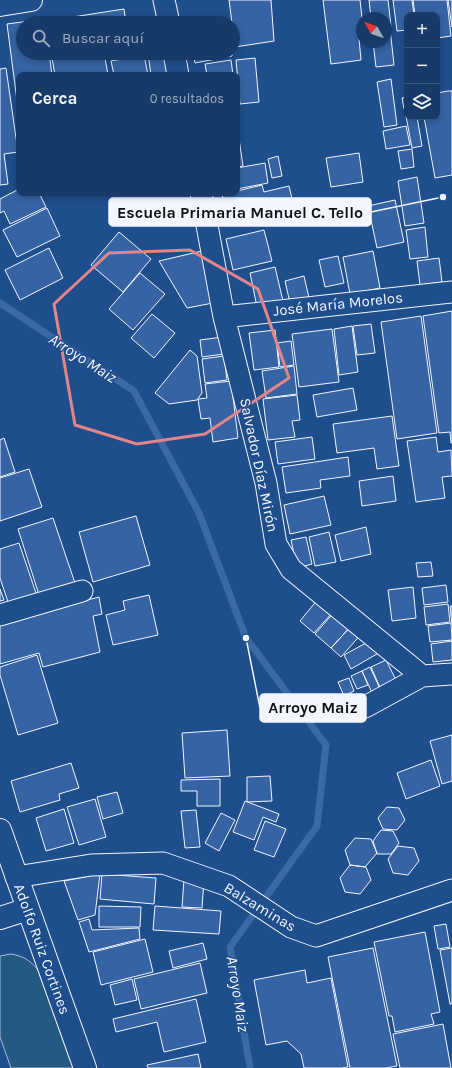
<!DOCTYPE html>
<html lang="es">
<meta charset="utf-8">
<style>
body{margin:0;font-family:Karla,sans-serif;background:#244571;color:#f1f3f6}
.controls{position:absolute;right:12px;top:12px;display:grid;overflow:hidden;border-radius:8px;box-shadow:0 2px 6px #0003}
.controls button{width:36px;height:36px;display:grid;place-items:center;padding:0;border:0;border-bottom:1px solid #36547d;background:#173a69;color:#f1f3f6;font:20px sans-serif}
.compass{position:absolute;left:356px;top:12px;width:36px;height:36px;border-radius:50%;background:#173a69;box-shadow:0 2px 6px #0003;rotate:310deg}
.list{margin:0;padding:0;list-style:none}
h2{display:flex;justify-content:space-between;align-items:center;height:52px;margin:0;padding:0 16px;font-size:17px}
h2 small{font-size:13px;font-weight:400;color:#9eadc0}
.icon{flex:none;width:22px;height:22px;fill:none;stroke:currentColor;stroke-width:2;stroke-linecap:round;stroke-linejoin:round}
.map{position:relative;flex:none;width:452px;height:1068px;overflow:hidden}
.search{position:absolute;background:#173a69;box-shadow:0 2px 6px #0003;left:16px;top:16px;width:224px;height:44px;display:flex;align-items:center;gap:10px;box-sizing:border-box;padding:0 14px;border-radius:22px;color:#9eadc0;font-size:15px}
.panel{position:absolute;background:#173a69;box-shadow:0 2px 6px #0003;left:16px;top:72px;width:224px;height:124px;border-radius:8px}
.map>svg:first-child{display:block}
</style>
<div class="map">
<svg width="452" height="1068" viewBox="0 0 452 1068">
<rect width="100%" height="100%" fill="#1f4e8c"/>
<path fill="#245a82" stroke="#a8bbd7" d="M11 954C23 956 30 960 38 970L73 1068H11L0 1037V956Z"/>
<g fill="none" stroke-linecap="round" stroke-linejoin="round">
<path stroke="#3b69a3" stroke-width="7" d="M0 303 134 391 199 513 246 638 326 745 317 826 230 947 250 1068"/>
</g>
<path fill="#3563a3" stroke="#f2f6ff" d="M229 0H271L274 41 235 47 233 23H232Z
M323 0H360L362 18V39H359L361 60 331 64Z
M369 0H388L391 26 386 27V18H371Z
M393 0H412L414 15H407V30L397 31Z
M413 0H447L451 36 437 38V15H415Z
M448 0H452V27Z
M124 9 126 23H47V21Z
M44 19 45 23H23V53H49L52 75H19V116L7 24Z
M225 20 226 23H208Z
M390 28 394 65 376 67 373 42H386V29Z
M51 53H131V54L105 58 108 75H55Z
M153 53H169L174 75H151L148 54Z
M193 53H232V56L195 63Z
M144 55 148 75H114L111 61Z
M255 58 259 102 240 104 236 60Z
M231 60 233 75H207L205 64Z
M6 68 18 152 4 154 8 184 0 185V69Z
M391 79 397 125 384 127 377 82Z
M448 91H452V175L435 178 424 117H437V93Z
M407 97V109H404L402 98Z
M407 110V117H417L422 146 412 148 405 111Z
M237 125 243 166 237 167Z
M406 126 410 145 386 149 383 131Z
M412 149 414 167 401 169 398 151Z
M359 153 363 182 331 187 326 158Z
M278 156 282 176 272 178 268 159Z
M265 163 268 183 237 189V168Z
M417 177 424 223 405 226 398 181Z
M262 185 264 192 289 186 295 211 229 226 222 194 237 193V191Z
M19 189V193H39L46 207 10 224 4 211 0 213V199Z
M395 200 404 242 377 248 368 206Z
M47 208 60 236 17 257 3 230Z
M425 227 428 257 410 259 406 230Z
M264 230 272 261 233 270 226 239Z
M119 232 151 259 123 292 91 265Z
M49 248 63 278 20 300 5 270Z
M202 251 213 303 187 308 159 261Z
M373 251 380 288 350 294 343 257Z
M338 256 344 283 325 287 319 260Z
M439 258 442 282 420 285 417 261Z
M275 267 283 301 257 307 250 273Z
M140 273 165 294 133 330 109 309Z
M304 276 309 298 290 303 285 281Z
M452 311V443H451L450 432 439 433 423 316Z
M152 314 175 333 154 358 131 338Z
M421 316 437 433 397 439 381 322Z
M371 324 375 353 357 355 353 326Z
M352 326 358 372 339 375 334 329Z
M332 329 339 382 299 387 292 334Z
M275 330 279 367 254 370 249 333Z
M222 337 224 354 202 357 200 340Z
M291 341 294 365 280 367 277 343Z
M190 350 197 356 202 393 197 400 169 404 155 393Z
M224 356 227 380 205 383 202 359Z
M294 366 297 394 266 398 262 371Z
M231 381 238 438 213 442 210 418 201 419 198 399 207 398 205 384Z
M353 388 357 410 317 417 313 395Z
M297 395 300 420 292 421 295 437 268 440 263 399Z
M392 416 399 466 377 469 374 448 337 453 333 424Z
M312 437 315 459 278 464 275 442Z
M436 437 438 452 451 450 452 476 442 477 445 498 416 502 407 441Z
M4 438 15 472 0 477V440Z
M348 457 350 476 320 480 321 488 286 493 282 467Z
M29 469 42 507 0 521V478Z
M393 476 396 501 362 506 359 481Z
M324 496 331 525 290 534 284 505Z
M136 516 150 565 93 582 79 532Z
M53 518 76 586 40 598 18 529Z
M366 527 371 554 341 561 335 535Z
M329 532 336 562 315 566 309 537Z
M306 537 312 564 297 568 291 540Z
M19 543 37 596 9 605 0 578V549Z
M431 562 433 576 418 577 416 563Z
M446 585 448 602 424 605 422 588Z
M413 587 416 618 392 621 388 590Z
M0 589 4 600 0 601Z
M149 595 158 635 113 645 106 615 125 610 123 601Z
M99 597 102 614 93 616 100 652 43 667 39 653 0 664V623Z
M318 599 333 612 314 633 300 621Z
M448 604 450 622 426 625 424 607Z
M450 606H452V625Z
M337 609 353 624 331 648 315 634Z
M451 623 452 640 430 642 428 626Z
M353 624 363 632 341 657 331 648Z
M375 638 382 651 351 669 344 655Z
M452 641V660L433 662 431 644Z
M37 655 58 723 18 735 0 675V667Z
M386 660 398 684 382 692 371 667Z
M370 667 382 693 374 697 362 671Z
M362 671 368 685 357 689 351 676Z
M349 678 354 691 344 696 338 682Z
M227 730 230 776 185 778 182 733Z
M452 735V781L442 784 430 741Z
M431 760 440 786 406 799 397 773Z
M71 763 79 788 59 794 60 800 20 812 11 781Z
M270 776 272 801 247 802V777Z
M220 779V806H197V791H181V780Z
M117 792 123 813 103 819 97 797Z
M95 799 106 837 79 845 67 807Z
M245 801 279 814 276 822 263 817 254 840 233 832Z
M387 807 399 808 405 820 397 830 383 829 378 818Z
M64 809 74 843 46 851 36 818Z
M196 810 200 847 185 848 181 811Z
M221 813 235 820 219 851 205 843Z
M265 821 286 829 274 857 254 850Z
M381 830 393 831 399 843 391 854H377L373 841Z
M355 838 371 839 377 853 365 867 350 865 345 850Z
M398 846 414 848 419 861 408 875 393 873 388 859Z
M350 865 366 867 371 880 360 894 345 892 340 878Z
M100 874 95 915 78 920 64 881Z
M102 874 156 878 154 904 100 899Z
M184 879 204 880 202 908 182 907Z
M99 906 141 907 140 927H99Z
M155 906 221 911 219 934 153 930Z
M89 919 92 930 139 928 140 939 89 952 79 922Z
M446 924 450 947 438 949 434 926Z
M425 932 440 1012 431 1014 434 1024 395 1032 392 1016H389L374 942Z
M145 939 153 972 101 985 93 952Z
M203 943 207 959 173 968 169 951Z
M373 948 397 1066 385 1068H350L328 957Z
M452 948V1004H450L440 950Z
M200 963 207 993 141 1009 134 979Z
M305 970 307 983 331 978 348 1067 342 1068H304L301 1054 287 1041 266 1045 254 980Z
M132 979 137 1000 115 1005 110 985Z
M196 999 206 1042 164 1052 157 1022 116 1032 113 1019Z
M443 1024 451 1068H400L393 1034Z
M198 1054 201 1068H148L147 1065Z"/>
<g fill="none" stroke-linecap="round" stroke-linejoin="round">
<defs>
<path id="street" d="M164 0 169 23
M174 53 178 75
M201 193 224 317 266 483 276 544 291 569 422 676
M224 317 452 292
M0 615 82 591
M365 707 422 676 452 674
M16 877 91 865 163 863 229 886 291 927 316 936 452 890"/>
<path id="secondary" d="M0 5 31 0
M0 830 85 1068
M0 918 28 909"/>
</defs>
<use href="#street" stroke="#f2f6ff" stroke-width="23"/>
<use href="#secondary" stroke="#f2f6ff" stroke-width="24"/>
<use href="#street" stroke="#1f4e8c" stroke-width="21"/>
<use href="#secondary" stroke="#1f4e8c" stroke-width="22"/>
</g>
<path fill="none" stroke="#e38589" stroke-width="3" stroke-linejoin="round" d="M190 250 258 289 289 378 205 434 137 444 75 425 54 304 109 253Z"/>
<g text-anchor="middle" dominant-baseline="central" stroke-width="3" stroke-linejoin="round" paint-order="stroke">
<g font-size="15" fill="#f2f6ff" stroke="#1f4e8c">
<text transform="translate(338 304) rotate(-6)">José María Morelos</text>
<text transform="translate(259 465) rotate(78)">Salvador Díaz Mirón</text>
<text transform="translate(260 907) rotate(31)">Balzaminas</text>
<text transform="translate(42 949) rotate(70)">Adolfo Ruiz Cortines</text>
</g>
<g font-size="16" font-style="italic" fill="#f2f6ff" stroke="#1f4e8c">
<text transform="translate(83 358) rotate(33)">Arroyo Maiz</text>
<text transform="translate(238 994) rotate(81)">Arroyo Maiz</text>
</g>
</g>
<path fill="none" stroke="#f2f6ff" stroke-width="1.5" d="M443 197L371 212M246 638L260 708"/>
<g fill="#f2f6ff" stroke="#1f4e8c" stroke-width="1.5">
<circle cx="443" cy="197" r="4"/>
<circle cx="246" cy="638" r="4"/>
</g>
<g fill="#f2f6ff" stroke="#f2f6ff" stroke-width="1.5">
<rect x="109" y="198" width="262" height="28" rx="4"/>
<rect x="260" y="694" width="106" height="28" rx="4"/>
</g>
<g font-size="16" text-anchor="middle" font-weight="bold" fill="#111">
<text x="240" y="218">Escuela Primaria Manuel C. Tello</text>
<text x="313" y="713">Arroyo Maiz</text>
</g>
</svg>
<div class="controls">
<button>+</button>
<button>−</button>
<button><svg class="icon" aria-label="layers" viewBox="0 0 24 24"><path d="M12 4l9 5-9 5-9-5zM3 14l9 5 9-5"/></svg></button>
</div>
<svg class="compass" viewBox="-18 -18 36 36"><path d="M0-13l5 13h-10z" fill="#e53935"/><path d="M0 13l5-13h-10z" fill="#9eadc0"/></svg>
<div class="search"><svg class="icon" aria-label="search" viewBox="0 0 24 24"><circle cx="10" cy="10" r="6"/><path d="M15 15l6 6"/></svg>Buscar aquí</div>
<section class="panel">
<h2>Cerca<small>0 resultados</small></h2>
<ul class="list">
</ul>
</section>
</div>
